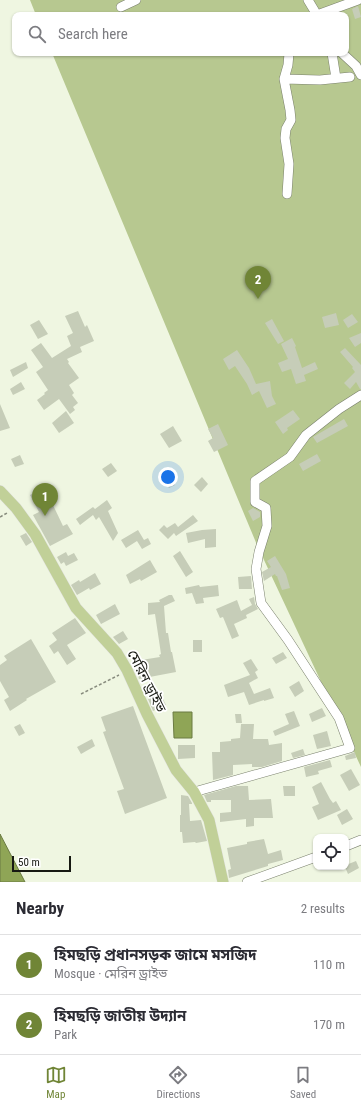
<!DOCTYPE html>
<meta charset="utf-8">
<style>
body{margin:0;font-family:"Roboto Condensed","Noto Sans Bengali",sans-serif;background:#f2f2f3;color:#2b2b33}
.controls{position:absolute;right:12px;bottom:12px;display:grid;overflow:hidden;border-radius:8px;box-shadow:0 1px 3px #0004}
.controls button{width:36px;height:36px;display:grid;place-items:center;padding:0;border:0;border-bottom:1px solid #e1e1e2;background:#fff;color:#2b2b33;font:20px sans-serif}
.scale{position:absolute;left:12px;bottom:10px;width:59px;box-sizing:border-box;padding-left:4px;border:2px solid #171912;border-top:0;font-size:11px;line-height:14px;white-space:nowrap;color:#171912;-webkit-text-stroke:3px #fff;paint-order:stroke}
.you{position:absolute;left:168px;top:477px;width:14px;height:14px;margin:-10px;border:3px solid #fff;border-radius:50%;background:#1a73e8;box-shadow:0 0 0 6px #1a73e833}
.badge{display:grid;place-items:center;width:26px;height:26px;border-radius:50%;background:#708536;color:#fff;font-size:13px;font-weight:700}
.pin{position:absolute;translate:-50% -33px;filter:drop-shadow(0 1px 2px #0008)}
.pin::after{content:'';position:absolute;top:21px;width:14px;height:12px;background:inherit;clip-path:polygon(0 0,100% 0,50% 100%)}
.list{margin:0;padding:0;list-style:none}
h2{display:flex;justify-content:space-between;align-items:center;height:52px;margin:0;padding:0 16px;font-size:17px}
h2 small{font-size:13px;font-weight:400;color:#7c7c81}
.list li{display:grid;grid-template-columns:26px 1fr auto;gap:12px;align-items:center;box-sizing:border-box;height:60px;padding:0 16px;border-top:1px solid #e1e1e2}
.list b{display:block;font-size:15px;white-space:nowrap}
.list p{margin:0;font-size:13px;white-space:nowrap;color:#7c7c81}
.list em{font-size:13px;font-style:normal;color:#7c7c81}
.icon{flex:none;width:22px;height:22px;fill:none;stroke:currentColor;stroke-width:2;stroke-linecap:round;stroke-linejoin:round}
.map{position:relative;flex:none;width:361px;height:882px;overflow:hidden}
.search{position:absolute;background:#fff;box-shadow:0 1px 3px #0004;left:12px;right:12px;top:12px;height:44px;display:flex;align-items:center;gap:10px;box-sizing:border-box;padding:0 14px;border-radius:8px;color:#7c7c81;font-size:15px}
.sheet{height:172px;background:#fff}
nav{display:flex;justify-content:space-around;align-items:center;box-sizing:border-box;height:56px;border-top:1px solid #e1e1e2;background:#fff;font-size:11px;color:#7c7c81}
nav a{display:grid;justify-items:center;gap:2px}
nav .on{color:#708536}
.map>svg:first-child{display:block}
</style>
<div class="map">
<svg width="361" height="882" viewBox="0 0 361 882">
<rect width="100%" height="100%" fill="#eff6e1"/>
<path fill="#b7c890" d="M30 0H361V767L257 545 52 53H346V15H36Z"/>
<path fill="#8fa556" stroke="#6b7b42" d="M173 712H192V738H174Z
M0 834 25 882H0Z"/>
<path fill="#c6cdb8" d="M358 6 361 17 355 19 352 9Z
M78 311 85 327 87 325 94 341 80 347 82 352 67 359 69 362 68 363 79 378 69 385 74 393 72 395 78 403 73 407 75 410 70 414 59 399 44 410 37 400 45 394 44 393 48 390 36 372 43 367 31 350 41 343 52 358 71 346 67 336 73 333 65 316Z
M336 313 339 325 325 328 322 317Z
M352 314 358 322 348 328 343 320Z
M272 319 284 341 278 344 265 323Z
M39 320 48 334 38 339 30 325Z
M361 333V343L355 347 349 338Z
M292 338 296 346 295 347 302 368 315 362 318 369 304 375 306 381 296 384 291 369 282 372 278 363 288 359 281 344Z
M345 348 361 365V389H360L356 382 350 389 344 383 355 372 352 368 353 367 340 352Z
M237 350 249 368 256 384 270 381 272 396 276 404 267 408 259 391 252 395 247 384 235 366 229 370 223 359Z
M26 362 28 368 13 377 10 370Z
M21 382 25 389 13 395 10 389Z
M0 404 10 428 0 431Z
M293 410 300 419 287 428 288 430 283 434 275 422Z
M66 411 74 423 59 433 52 423Z
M344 419 348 426 317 443 313 437Z
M218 424 228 445 214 452 208 441 213 438 208 429Z
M173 426 182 441 169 448 160 434Z
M317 454 321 461 303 471 299 464Z
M20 455 24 464 15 467 11 459Z
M111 463 117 471 108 477 102 469Z
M171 477 175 485 169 488 164 481Z
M202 477 208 484 201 492 194 485Z
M42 489 51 506 53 505 63 526 67 524 73 534 50 546 33 515 39 512 30 495Z
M107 500 112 508 108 511 118 533 113 541 99 517 96 520 93 515 80 525 76 519 93 507 95 509Z
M253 508 260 512V517L253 521 248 511Z
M193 515 198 521 176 536 174 533 168 539 159 530 164 525 167 528 175 523 178 527Z
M216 529V547L205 548V539L188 543 186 533 202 530Z
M138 530 144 540 148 538 151 544 142 549 137 541 126 548 121 540Z
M26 533 32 542 26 546 20 536Z
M180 551 193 572 186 577 173 556Z
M66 552 68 556 74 553 78 560 66 566 64 562 61 564 57 557Z
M275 556 286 574 290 588 282 590 277 576H276L275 574 264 581 262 572 271 567 267 561Z
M150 560 157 572 141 581 140 579 130 584 126 575Z
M95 573 101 584 90 590 89 588 77 595 71 585 79 580 80 582Z
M251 576 252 589H239L238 577Z
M199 585 200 587 218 585 219 596 203 598 204 603 196 604 192 593 186 594 185 588Z
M169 595H172L175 601 164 606 166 633H168L171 652H172L176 672 139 679 135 661 160 657 159 655 161 654 155 614 148 615V603L160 602 159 600Z
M254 597 255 604 258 609 246 615 247 618 234 624 239 636 232 639 223 617 220 618 216 609 237 600 241 611 252 605 249 599Z
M115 604 120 614 101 624 96 615Z
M75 618 86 633 67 645 76 659 67 665 58 651 54 654 49 646 57 640 52 633Z
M123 631 128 639 119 644 113 637Z
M31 639 56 682 26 699 27 700 10 711 4 700 9 697 0 681V665L7 660 4 656Z
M193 640H202V652H193Z
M283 652 287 658 276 664 272 658Z
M251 659 258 670 255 672 258 678 249 683 254 694 270 688 274 698 264 701V700L249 705 244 692 228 697 224 685 250 675 243 663Z
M299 681 304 691 295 697 289 687Z
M160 693 166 705 153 711 148 699Z
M133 706 167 798 125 814 117 791 124 789 103 732 106 731 101 717Z
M322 708 326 716 312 722 309 714Z
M294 711 300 726 275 736 273 731 289 724 285 714Z
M235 714H241L242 723H236Z
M20 724 25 733 19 736 14 727Z
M241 724H254L253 739H268L269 745 282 743V761L262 767H252V764L233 765V775L213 780 212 752H220V742L231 741V739L240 738Z
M327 731 331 746 317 749 313 735Z
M92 739 95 746 81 754 77 747Z
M178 745H195V758L178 759Z
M303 749 305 755 293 758 291 753Z
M355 752 356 758 346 760 345 756Z
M330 760 332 767 318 771 319 774 306 777 304 767Z
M351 769 360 785 349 791 340 775Z
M321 782 330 799 333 803 336 801 341 810 318 820 312 807 319 804 312 787Z
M236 786H248L249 800 271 799 273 818H254V826L246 827V819L220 822V813L231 812V800H211V802H207L204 795Z
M283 786H295V796H284Z
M181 795 188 796 192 803V804H189L190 821 201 820 207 841 196 843 195 842 183 843 182 832H180V815H181Z
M347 809 353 819 342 825 337 815Z
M264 839 268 854 281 850 283 860 268 864V866L229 878 228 870 231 869 227 848 247 844V842Z
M356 861 359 868 348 874 345 867 346 865Z"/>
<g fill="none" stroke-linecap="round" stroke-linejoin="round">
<defs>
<path id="minor" d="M308 0 317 15
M121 7 136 0
M317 15 358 0
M332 53 336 78
M342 53 356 66 361 75
M284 79 320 80 350 77
M287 194 289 164 285 138 286 129 291 120 290 110 284 79 288 65 289 53
M194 792 350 748 339 718 288 640 261 603 256 569 259 552 267 526 266 508 255 502V481L290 457 306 435 339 409 361 395
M346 846 361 840
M247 882 316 857"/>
<path id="major" d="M0 491 16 508 35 534 76 608 117 653 127 670 147 714 176 770 194 792 209 820 223 882"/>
</defs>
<use href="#minor" stroke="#7a806d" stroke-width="10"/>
<use href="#major" stroke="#e3e3e3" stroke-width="12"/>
<path stroke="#888c7e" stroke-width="1.5" stroke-dasharray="3 2" stroke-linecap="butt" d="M0 517 7 513
M81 694 119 675"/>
<use href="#minor" stroke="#fff" stroke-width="9"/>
<use href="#major" stroke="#c1d098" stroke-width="11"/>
</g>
<g text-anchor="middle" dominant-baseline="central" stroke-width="3.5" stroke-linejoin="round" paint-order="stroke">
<g font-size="14" fill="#171912" stroke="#fff">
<text transform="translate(147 681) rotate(63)">মেরিন ড্রাইভ</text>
</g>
</g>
</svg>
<div class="controls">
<button><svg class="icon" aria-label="locate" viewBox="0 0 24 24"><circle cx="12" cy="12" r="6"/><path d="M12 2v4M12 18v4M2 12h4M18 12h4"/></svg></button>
</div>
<div class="scale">50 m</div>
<div class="you"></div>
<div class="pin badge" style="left:45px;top:516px">1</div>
<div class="pin badge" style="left:258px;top:299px">2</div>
<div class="search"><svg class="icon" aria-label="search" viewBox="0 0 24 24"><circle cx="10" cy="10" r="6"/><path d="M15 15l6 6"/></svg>Search here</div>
</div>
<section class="sheet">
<h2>Nearby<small>2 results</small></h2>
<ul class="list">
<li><span class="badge">1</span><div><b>হিমছড়ি প্রধানসড়ক জামে মসজিদ</b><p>Mosque · মেরিন ড্রাইভ</p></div><em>110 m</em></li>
<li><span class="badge">2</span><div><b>হিমছড়ি জাতীয় উদ্যান</b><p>Park</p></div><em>170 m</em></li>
</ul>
</section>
<nav>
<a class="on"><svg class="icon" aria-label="map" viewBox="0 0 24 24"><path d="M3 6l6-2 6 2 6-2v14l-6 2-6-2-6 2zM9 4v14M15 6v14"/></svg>Map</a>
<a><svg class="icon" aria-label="directions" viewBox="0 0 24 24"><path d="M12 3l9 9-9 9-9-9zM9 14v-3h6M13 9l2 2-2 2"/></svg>Directions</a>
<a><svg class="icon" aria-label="saved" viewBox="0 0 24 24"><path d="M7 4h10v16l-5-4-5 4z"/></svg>Saved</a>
</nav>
